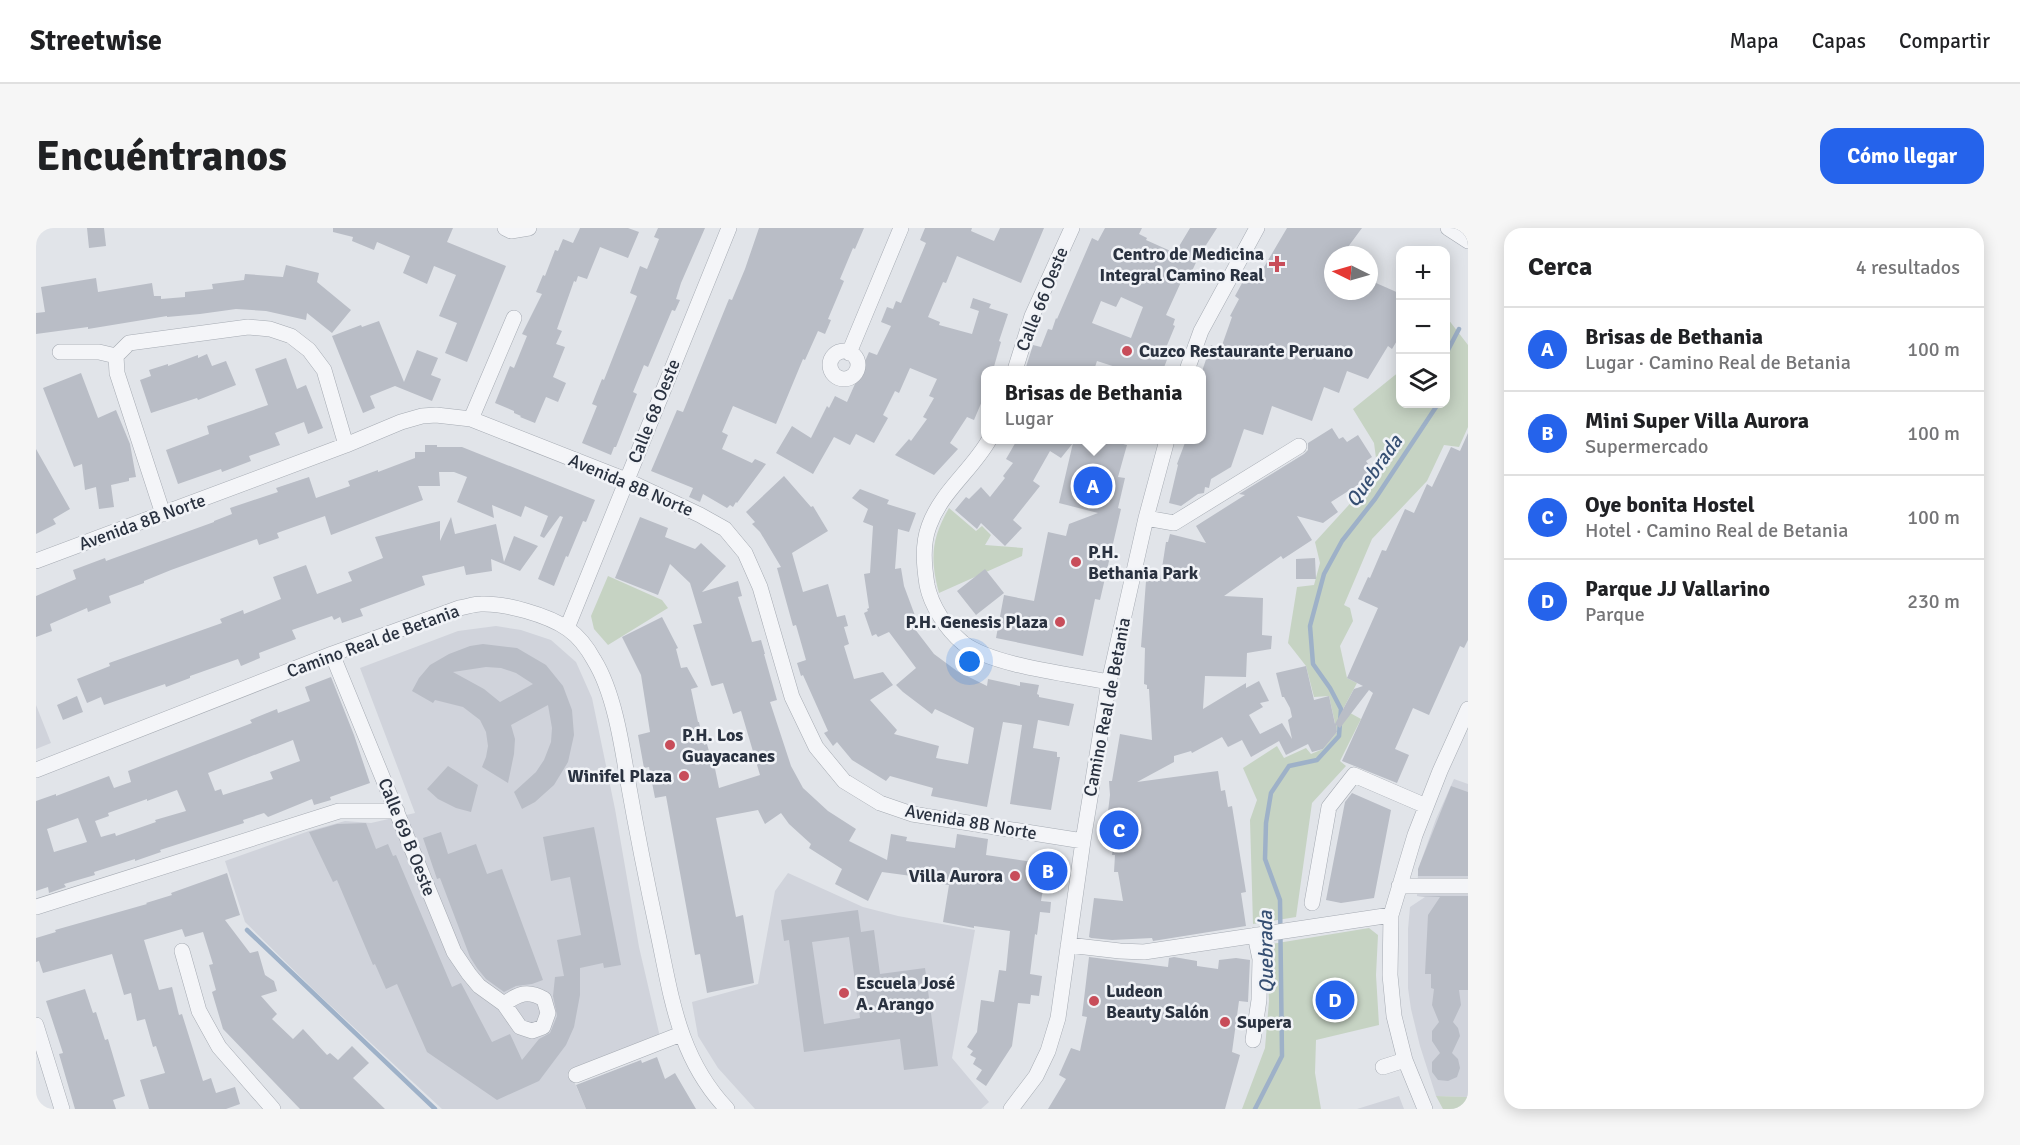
<!DOCTYPE html>
<html lang="es">
<meta charset="utf-8">
<style>
body{margin:0;font-family:Signika,sans-serif;background:#f6f6f6;color:#202124}
.controls{position:absolute;right:18px;top:18px;display:grid;overflow:hidden;border-radius:12px;box-shadow:0 3px 15px #0003}
.controls button{width:54px;height:54px;display:grid;place-items:center;padding:0;border:0;border-bottom:2px solid #e0e0e0;background:#fff;color:#202124;font:30px sans-serif}
.compass{position:absolute;left:1288px;top:18px;width:54px;height:54px;border-radius:50%;background:#fff;box-shadow:0 3px 15px #0003;rotate:275deg}
.you{position:absolute;left:934px;top:434px;width:21px;height:21px;margin:-15px;border:4px solid #fff;border-radius:50%;background:#1a73e8;box-shadow:0 0 0 9px #1a73e833}
.badge{display:grid;place-items:center;width:39px;height:39px;border-radius:50%;background:#2563eb;color:#fff;font-size:20px;font-weight:700}
.pin{position:absolute;translate:-50% -50%;border:3px solid #fff;box-shadow:0 2px 6px #0006}
.popup{position:absolute;left:945px;top:138px;width:225px;height:78px;box-sizing:border-box;display:grid;place-content:center;border-radius:12px;background:#fff;filter:drop-shadow(0 2px 4px #0005);font-size:20px;white-space:nowrap;color:#757577}
.popup b{font-size:22px;color:#202124}
.popup::after{content:'';position:absolute;left:50%;top:100%;margin-left:-12px;border:12px solid transparent;border-top-color:#fff}
.list{margin:0;padding:0;list-style:none}
h2{display:flex;justify-content:space-between;align-items:center;height:78px;margin:0;padding:0 24px;font-size:26px}
h2 small{font-size:20px;font-weight:400;color:#757577}
.list li{display:grid;grid-template-columns:39px 1fr auto;gap:18px;align-items:center;box-sizing:border-box;height:84px;padding:0 24px;border-top:2px solid #e0e0e0}
.list b{display:block;font-size:22px;white-space:nowrap}
.list p{margin:0;font-size:20px;white-space:nowrap;color:#757577}
.list em{font-size:20px;font-style:normal;color:#757577}
.icon{flex:none;width:33px;height:33px;fill:none;stroke:currentColor;stroke-width:2;stroke-linecap:round;stroke-linejoin:round}
.map{position:relative;flex:none;width:1432px;height:881px;overflow:hidden;border-radius:18px}
header{display:flex;align-items:center;gap:36px;box-sizing:border-box;height:84px;padding:0 30px;background:#fff;border-bottom:2px solid #e0e0e0}
header strong{font-size:28px}
nav{display:flex;gap:33px;margin-inline-start:auto;font-size:21px}
.intro{display:flex;align-items:center;justify-content:space-between;box-sizing:border-box;height:144px;padding:0 36px}
h1{margin:0;font-size:42px}
.button{padding:15px 27px;border-radius:18px;background:#2563eb;color:#fff;font-size:21px;font-weight:700}
main{display:flex;gap:36px;padding:0 36px}
aside{flex:1;background:#fff;border-radius:18px;box-shadow:0 3px 15px #0003}
.map>svg:first-child{display:block}
</style>
<header>
<strong>Streetwise</strong>
<nav><a>Mapa</a><a>Capas</a><a>Compartir</a></nav>
</header>
<div class="intro"><h1>Encuéntranos</h1><a class="button">Cómo llegar</a></div>
<main>
<div class="map">
<svg width="1432" height="881" viewBox="0 0 1432 881">
<rect width="100%" height="100%" fill="#e1e4e9"/>
<path fill="#d0d3db" d="M460 398 485 402 515 412 540 434 556 470 579 581 603 719 624 809 534 844 550 881H406L282 766 209 694 189 633 273 603 309 593 335 595 379 585 324 440 422 403Z
M0 477 15 515 0 521Z
M1418 551 1432 556V869L1400 868 1384 818 1375 781 1372 760V701L1374 679 1389 669 1381 668 1382 645 1391 644 1384 636 1400 591Z
M752 645 827 679 862 688 939 702 916 830 953 874 945 881H719L682 840 662 808 656 774 722 756 739 663Z
M1363 868 1368 881H1321Z"/>
<path fill="#c6d3c3" d="M1412 91 1432 117V199L1423 219 1408 217 1391 253 1336 311 1308 377 1314 380 1317 393 1304 418 1311 450 1321 455 1307 481 1325 491 1304 533 1310 538 1276 575 1260 689 1217 696 1214 592 1221 572 1207 540 1241 518 1248 530 1270 520 1275 526 1287 521 1301 504 1293 468 1278 469 1270 438 1252 415 1261 359 1278 357 1284 335 1279 314 1342 245 1338 215 1317 181 1364 143V176H1410V95Z
M913 280 940 303 946 298 955 307 949 317 987 320 986 328 903 365C894 331 895 311 913 280Z
M572 348 626 372 632 380 572 417 558 401 555 388Z
M1333 700 1342 707 1340 747 1343 797 1280 812 1279 845 1285 881H1206L1229 820 1233 773 1230 717Z
M1400 868 1432 869V881H1407Z"/>
<g fill="none" stroke-linecap="round" stroke-linejoin="round">
<path stroke="#9eb1c8" stroke-width="4.5" d="M1410 134 1412 122 1423 101
M211 702 399 881
M1219 881 1246 828 1244 672 1229 631 1230 595 1235 565 1253 538 1281 532 1303 508 1305 481 1294 460 1277 436 1274 398 1288 346 1306 313 1339 271 1402 176"/>
</g>
<path fill="#b9bdc6" fill-rule="evenodd" d="M51 0H68L70 18 53 20Z
M297 0H417L411 14 470 38 431 134 409 125 421 95 403 88 420 47 398 38 391 56 367 45 374 28 341 14 338 22 316 13 317 9 297 4Z
M544 0H592L603 4 592 30 564 19 551 51 542 48 540 54 538 53 521 101 526 103 520 116 529 119 517 149 530 155 522 174 510 169 499 195 484 189 485 188 478 185V183L459 175 474 138 478 140 491 108 486 106 506 66 500 64 507 47 509 48 519 22 522 23 527 11 537 15Z
M622 0H669L645 55 640 71 644 72 639 83 636 82 612 139 608 137 597 164 601 166 580 219H578L575 227 546 215 561 178 556 176 566 151 568 152 601 68 594 65 604 38 611 41 623 11 618 9Z
M723 0H828L819 21 817 20 804 51 808 53 792 91 795 92 789 106 782 103 769 132 767 131 740 196 697 178 686 204 692 207 686 221 716 235 719 231 730 236 701 275 700 274 697 279 694 277 691 280 667 266 664 274 653 269 657 260 615 243 641 182 647 184 693 71 696 72 709 41Z
M889 0H936L935 3 958 13 964 0H1008L985 55 921 28 910 55 907 54 892 89 904 94 903 97 936 106 943 83 934 80 937 70 955 76 953 80 972 86 963 113 965 114 957 142H949V166L938 192 931 189 914 215 922 221 898 247 859 227 873 211 875 213 891 191 887 189 898 170 893 168 901 151 874 140 863 165 859 163 847 187 852 190 838 215 820 206 814 217 798 209 777 246 740 225 756 198 775 210 791 178 793 180 799 168 811 174 833 124 841 127 855 98 845 94 851 79 857 81 860 73 865 75 890 15 884 12Z
M1069 0H1106L1103 6 1111 10 1110 12 1139 25 1154 0H1181L1163 28 1150 56 1145 54 1130 87 1139 91 1137 97 1139 98 1127 127 1132 129 1127 142H1089L1061 133 1058 142H989L997 117 1005 119 1012 101 1016 102 1020 90 1021 91 1056 10 1062 13ZM1085 69 1107 79 1095 110 1056 95 1065 73 1080 79Z
M1251 0H1326L1306 27H1297V63H1333V56L1340 55 1365 66V106L1356 121 1352 118 1332 151 1311 143 1303 165 1288 159 1276 193 1236 178 1227 207 1208 201 1195 239 1175 251 1173 260 1169 259 1168 265 1162 266 1145 278 1133 275 1142 237 1141 236 1150 212H1165V146L1175 117 1185 120 1196 89 1194 88 1203 71 1199 68 1211 46 1221 51Z
M250 37 283 45 281 54 315 82 296 105 271 85 270 92 230 83 200 81 164 86 131 89V88L52 101V99L0 106V85L9 84 5 59 60 50 62 64 116 55 118 68H125V71L149 69V64L177 61 176 56 208 52 209 46 247 49Z
M343 93 368 154 381 122 402 130 395 147 405 151 396 173 359 158 334 168 339 180 327 185 296 108 325 97 326 99Z
M171 126 176 138 190 133 200 157 162 172 161 170 115 185 104 152 115 148 113 142 132 136V138L162 127V130Z
M250 130 261 161 270 157 287 200 272 206 268 194 239 205 244 217 213 228 215 233 186 244 185 241 142 256 130 222 173 206 171 198 232 177 219 141Z
M45 145 62 190 80 182 94 216 100 249 93 250V253L75 257 78 279 63 281 60 259 49 262 46 236 38 239 7 160Z
M1296 200 1303 211 1307 209 1311 214 1322 207 1336 229 1330 233 1339 246 1295 274 1302 284 1287 295 1261 288 1276 312 1247 331 1245 328 1188 368 1227 370 1226 407 1236 408 1235 421 1211 425 1210 449 1169 448 1167 481 1210 455V460L1223 453 1233 473 1224 475 1227 479 1213 487 1224 506 1246 495 1256 511 1252 492 1256 489 1254 480 1248 469H1246L1240 445 1270 438 1278 472 1293 468 1299 496 1318 461 1327 458 1311 450 1342 380 1322 371 1332 349 1334 350 1346 322 1350 323 1369 281 1378 285 1391 256 1396 259 1415 219 1424 223 1432 205V412L1428 420 1424 418 1393 487 1377 480 1359 521 1373 527 1361 555 1306 533 1337 465 1333 462 1304 500 1300 497 1301 504 1287 521 1276 524 1272 516 1250 527 1243 513 1215 529 1206 512 1192 519 1186 509 1156 525 1155 523 1138 528V534L1101 554 1182 543 1185 563 1189 562 1192 579 1196 578 1210 664 1205 665 1210 698 1117 713 1116 710 1076 712 1055 710 1053 709 1058 670 1087 673 1082 644H1078L1079 627H1076L1077 618H1071L1072 608 1067 607 1069 592H1071L1074 567 1073 553H1076L1084 506 1116 512 1113 461H1111V457L1108 456 1109 420 1105 419 1110 353H1124L1130 314H1132L1134 306 1170 315 1160 298 1209 267 1203 266 1268 226 1272 222V215Z
M981 212H1072L1091 217 1082 249 1089 250 1082 280 1085 281 1064 372 1059 371 1047 428 960 410 968 367 998 373 1012 304 1030 308 1033 296 1062 285 1023 275 1037 215 1025 230 1014 223 997 253 1004 258 977 292 986 300 969 318 945 295 941 301 919 282 930 269 933 271 945 259 954 269 969 250 967 248 977 235 970 231Z
M389 217H401V219H426L559 272 550 294 547 293 532 329 530 328 518 358 502 351 527 289 524 288 508 310 504 308 512 288 489 278 485 289 456 277 458 290 421 274 431 249 418 244H403L404 258H382L387 272 295 307 289 288 241 305 243 310 223 317 221 311 135 342 108 353V355L73 368 75 375 52 384 51 380 14 396 16 403 0 409V368L40 351 37 342 69 330 70 333 178 294V293L196 286 194 280 242 264 240 260 273 249 280 270 314 258 312 253 342 242V244L379 230V224H389Z
M0 221 34 281 17 291 20 296 0 306Z
M748 248 775 279 777 278 792 303 756 325 767 364 792 356 801 389 809 387 812 398 808 399 813 416 808 418 818 451 847 444 857 457 834 472 861 502 858 506 903 518 900 530 932 536 938 500 899 481 896 486 867 464 860 457 880 440 853 404 842 409 840 406 836 408 828 385 832 383 831 381 833 380 828 346 834 345 837 298 827 294 832 281 816 270 824 261 853 272 851 276 880 285 873 304 862 301 859 341 865 340 868 358 881 393 875 396 898 426 921 443 951 458 952 451 984 458V454L1003 457 1001 466 1003 467V469L1038 476 1033 498 1002 492 997 520 1021 524V529H1024L1015 582 974 576 986 497 967 494 951 579 895 568 897 560 854 548 850 553 816 532 801 514 797 518 788 505 792 503 767 447 765 448 761 435 770 432 760 397 757 398 741 340 745 339 724 304 716 296 719 294 710 284Z
M415 289 419 306 460 296 468 334 478 308 502 318 484 343 455 331 456 343 430 347 428 338 386 348 389 357 324 381 327 388 306 395 304 389 298 392 296 388 256 402 260 411 223 425 224 430 205 438 202 431 154 448V450L130 459 129 456 68 477 65 469 51 475 41 451 74 438 73 435 186 395 184 391 207 382 208 386 245 371 237 349 270 337 281 366 316 353 312 344 347 330 339 309 404 293V313Z
M604 289 632 300 629 309 659 321 665 315 690 338 666 364 702 353 706 368 702 369 716 414 725 412 729 426H728L741 472 734 474 755 538 767 560 792 583 820 601 813 613 851 632 855 606 871 609 870 613 919 620 921 606 952 611 950 627 1011 636 1005 673 1015 674 1014 685 1004 684 1001 707 999 706 994 746 1006 748 1003 768 995 767 994 776 982 775 976 818 950 858 940 851 946 842 937 836 940 830 934 827 937 823 931 819 941 804 945 772 958 774 963 742 970 743 974 703 938 698V700L907 694 913 657 882 653 883 649 846 644 832 673 799 656 806 641 773 620 775 616 753 596 745 585 729 596 722 582 680 590 700 689 707 687 718 755 671 765 664 726 659 727 630 568 619 570 613 539 608 540 602 507 614 504 605 447 586 409 626 389 642 420 640 421 645 440 651 439 662 459 655 461 662 494H663L668 517 671 516 674 527 676 526 683 560 724 547 705 483 697 486 687 455 676 458 675 457 657 397 666 395 654 355 634 336 622 367 579 350Z
M1279 330 1280 351H1260V331Z
M949 341 968 365 940 387 921 363Z
M447 416 481 420 510 437 527 458 536 482 538 507 532 534 518 557 499 574 486 581 478 564 500 544 508 532 515 514 516 500 512 477 475 497 479 511 478 526 472 555 446 539 450 529 452 518 450 504 444 492 427 479 399 472 397 475 376 463 383 450 394 437 413 426 434 418ZM450 439 465 440 480 445 497 456 464 474 448 461 417 444Z
M295 449 318 507 334 555 294 569 295 572 278 577 276 571 232 589 228 585 207 592 208 595 124 622 125 624 99 633V631L58 644 59 647 28 656 30 659 13 665 12 659 0 663V573L20 566V568L73 548 78 560 95 554 92 543 216 495 214 492 241 481 242 485 274 473 269 459ZM257 512 264 533 234 544 237 551 187 567 185 561 179 563 172 545ZM141 562 150 583 119 592 120 594 80 608 79 605 65 609 59 593 73 588 72 585 111 571V573ZM42 590 51 614 18 624 11 601Z
M41 468 47 484 27 492 21 477Z
M412 538 442 557 435 584 420 580 402 571 391 561Z
M1415 558 1432 564V648H1382V641Z
M1316 565 1355 582 1338 670 1305 675 1290 672 1309 574Z
M330 595 340 621 352 616 357 628 360 627 416 759 425 755 456 814 474 806 486 832 503 811 514 805 521 788 517 768 519 749 528 748 521 712 545 707 534 649 515 653 507 609 558 599 585 737 568 740 567 735 544 740V767L538 799 530 817 503 853 461 872 391 824 361 756 350 761 339 736 337 737 301 652 297 654 273 604 301 596Z
M405 604 412 626 440 616 451 646 466 641 507 752 496 756 480 758 468 764 450 751 441 740 434 729 404 650 401 651 387 610Z
M191 645 204 687 189 692 214 725 222 723 229 747 238 753 241 763 225 768 241 786 236 791 257 811 267 801 291 827 294 825 302 832 316 818 333 835 317 850 349 881H264L187 801 176 764 180 762 173 737 177 736 167 704 149 709 146 701 108 712 123 762 136 759 143 787 146 786 167 853 175 850 180 865 199 859 204 876 190 881H113L104 852 129 845 120 818 117 819 109 791 101 793 95 765 88 767 76 726 7 745 3 733 0 734V710L20 704 19 702 111 676 110 675 136 667 135 665Z
M1381 668H1432V762H1423L1425 777 1417 794 1422 800 1424 808 1416 825 1422 831 1424 840 1421 849 1412 853 1402 852 1396 844V834L1404 825 1396 813V803L1403 794 1396 777 1398 761 1395 760V746H1389L1392 687 1404 669Z
M822 682 825 704 838 702 844 746 889 740 902 838 868 842 864 811 768 824 753 712 748 713 745 692ZM813 709 824 790 788 796 776 714Z
M1053 729 1132 739 1133 730 1138 729 1161 733V738L1182 741 1183 732 1200 730 1214 732 1212 774 1203 773 1196 824 1204 827 1189 881H1012L1030 851 1023 847 1035 820 1044 823 1051 789 1046 788Z
M49 761 57 785 60 784 69 812 72 811 89 868 77 872 80 881H39L23 826 27 825 10 773Z
M621 829 629 851 639 845 660 881H550L540 857 605 832 606 835Z"/>
<g fill="none" stroke-linecap="round" stroke-linejoin="round">
<defs>
<path id="minor" d="M469 0 475 3 493 0
M1412 0 1432 13
M794 137a14 14 0 1 1 28 0a14 14 0 1 1-28 0Z
M24 124H63L80 128
M813 125 865 0
M80 128 93 115 212 99 234 101 255 108 273 122 288 142 310 217
M80 128 81 145 127 286
M979 142 996 88 1036 0
M1151 142 1165 103 1221 0
M435 191 478 90
M953 212C936 242 905 264 893 298 886 317 888 337 891 357 895 377 910 401 927 415 957 438 1034 446 1073 454
M1110 290 1138 295 1263 218
M0 333 310 217 365 194 386 188 400 187 435 191 590 252 664 287 689 301 709 325 724 359 756 469 780 519 808 553 844 575 876 586 1047 613
M531 400 693 0
M296 426 418 724 433 746 443 758 468 776 484 799 496 803 507 799 512 785 508 771C492 762 483 765 468 776
M0 542 296 426 423 380C430 379 438 376 445 376 469 375 512 387 532 401 542 408 552 421 558 432 578 464 586 517 592 554 601 605 611 655 622 706 636 772 643 830 691 881
M1363 658H1432
M1276 675 1293 579 1318 547 1390 578
M0 679 303 583H361
M1032 717 1084 723 1108 724 1355 687
M146 723 163 783 183 819 237 881
M0 797 26 881
M1217 812 1223 772 1224 731 1219 707
M1347 839 1369 832
M540 847 645 806
M975 881 1000 848 1012 823 1022 790 1047 613 1073 454 1110 290 1131 212
M1389 881 1369 832 1358 788 1354 747 1355 687 1379 607 1404 543 1432 481"/>
</defs>
<use href="#minor" stroke="#a6abb3" stroke-width="16"/>
<use href="#minor" stroke="#f4f5f8" stroke-width="15"/>
</g>
<g fill="#c84d5a" stroke="#f1f3f7" stroke-width="2">
<path d="M1238 27h6v6h6v6h-6v6h-6v-6h-6v-6h6z"/>
<circle cx="1091" cy="123" r="6"/>
<circle cx="1040" cy="334" r="6"/>
<circle cx="1024" cy="394" r="6"/>
<circle cx="634" cy="517" r="6"/>
<circle cx="648" cy="548" r="6"/>
<circle cx="979" cy="648" r="6"/>
<circle cx="808" cy="765" r="6"/>
<circle cx="1058" cy="773" r="6"/>
<circle cx="1189" cy="794" r="6"/>
</g>
<g text-anchor="middle" dominant-baseline="central" stroke-width="5" stroke-linejoin="round" paint-order="stroke">
<g font-size="18" font-weight="bold" fill="#2a3240" stroke="#f1f3f7" text-anchor="start">
<text x="1228" y="26" text-anchor="end">Centro de Medicina<tspan x="1228" dy="21">Integral Camino Real</tspan></text>
<text x="1103" y="123">Cuzco Restaurante Peruano</text>
<text x="1052" y="324">P.H.<tspan x="1052" dy="21">Bethania Park</tspan></text>
<text x="1012" y="394" text-anchor="end">P.H. Genesis Plaza</text>
<text x="646" y="507">P.H. Los<tspan x="646" dy="21">Guayacanes</tspan></text>
<text x="636" y="548" text-anchor="end">Winifel Plaza</text>
<text x="967" y="648" text-anchor="end">Villa Aurora</text>
<text x="820" y="755">Escuela José<tspan x="820" dy="21">A. Arango</tspan></text>
<text x="1070" y="763">Ludeon<tspan x="1070" dy="21">Beauty Salón</tspan></text>
<text x="1201" y="794">Supera</text>
</g>
<g font-size="18" fill="#2a3240" stroke="#f1f3f7">
<text transform="translate(1006 71) rotate(-68)">Calle 66 Oeste</text>
<text transform="translate(618 183) rotate(-68)">Calle 68 Oeste</text>
<text transform="translate(595 257) rotate(23)">Avenida 8B Norte</text>
<text transform="translate(106 294) rotate(-20)">Avenida 8B Norte</text>
<text transform="translate(337 413) rotate(-20)">Camino Real de Betania</text>
<text transform="translate(1071 479) rotate(-79)">Camino Real de Betania</text>
<text transform="translate(935 594) rotate(10)">Avenida 8B Norte</text>
<text transform="translate(371 609) rotate(68)">Calle 69 B Oeste</text>
</g>
<g font-size="20" font-style="italic" fill="#364f73" stroke="#f1f3f7">
<text transform="translate(1338 243) rotate(-55)">Quebrada</text>
<text transform="translate(1230 724) rotate(-91)">Quebrada</text>
</g>
</g>
</svg>
<div class="controls">
<button>+</button>
<button>−</button>
<button><svg class="icon" aria-label="layers" viewBox="0 0 24 24"><path d="M12 4l9 5-9 5-9-5zM3 14l9 5 9-5"/></svg></button>
</div>
<svg class="compass" viewBox="-18 -18 36 36"><path d="M0-13l5 13h-10z" fill="#e53935"/><path d="M0 13l5-13h-10z" fill="#757577"/></svg>
<div class="you"></div>
<div class="pin badge" style="left:1057px;top:258px">A</div>
<div class="popup"><b>Brisas de Bethania</b>Lugar</div>
<div class="pin badge" style="left:1012px;top:643px">B</div>
<div class="pin badge" style="left:1083px;top:602px">C</div>
<div class="pin badge" style="left:1299px;top:772px">D</div>
</div>
<aside>
<h2>Cerca<small>4 resultados</small></h2>
<ul class="list">
<li><span class="badge">A</span><div><b>Brisas de Bethania</b><p>Lugar · Camino Real de Betania</p></div><em>100 m</em></li>
<li><span class="badge">B</span><div><b>Mini Super Villa Aurora</b><p>Supermercado</p></div><em>100 m</em></li>
<li><span class="badge">C</span><div><b>Oye bonita Hostel</b><p>Hotel · Camino Real de Betania</p></div><em>100 m</em></li>
<li><span class="badge">D</span><div><b>Parque JJ Vallarino</b><p>Parque</p></div><em>230 m</em></li>
</ul>
</aside>
</main>
